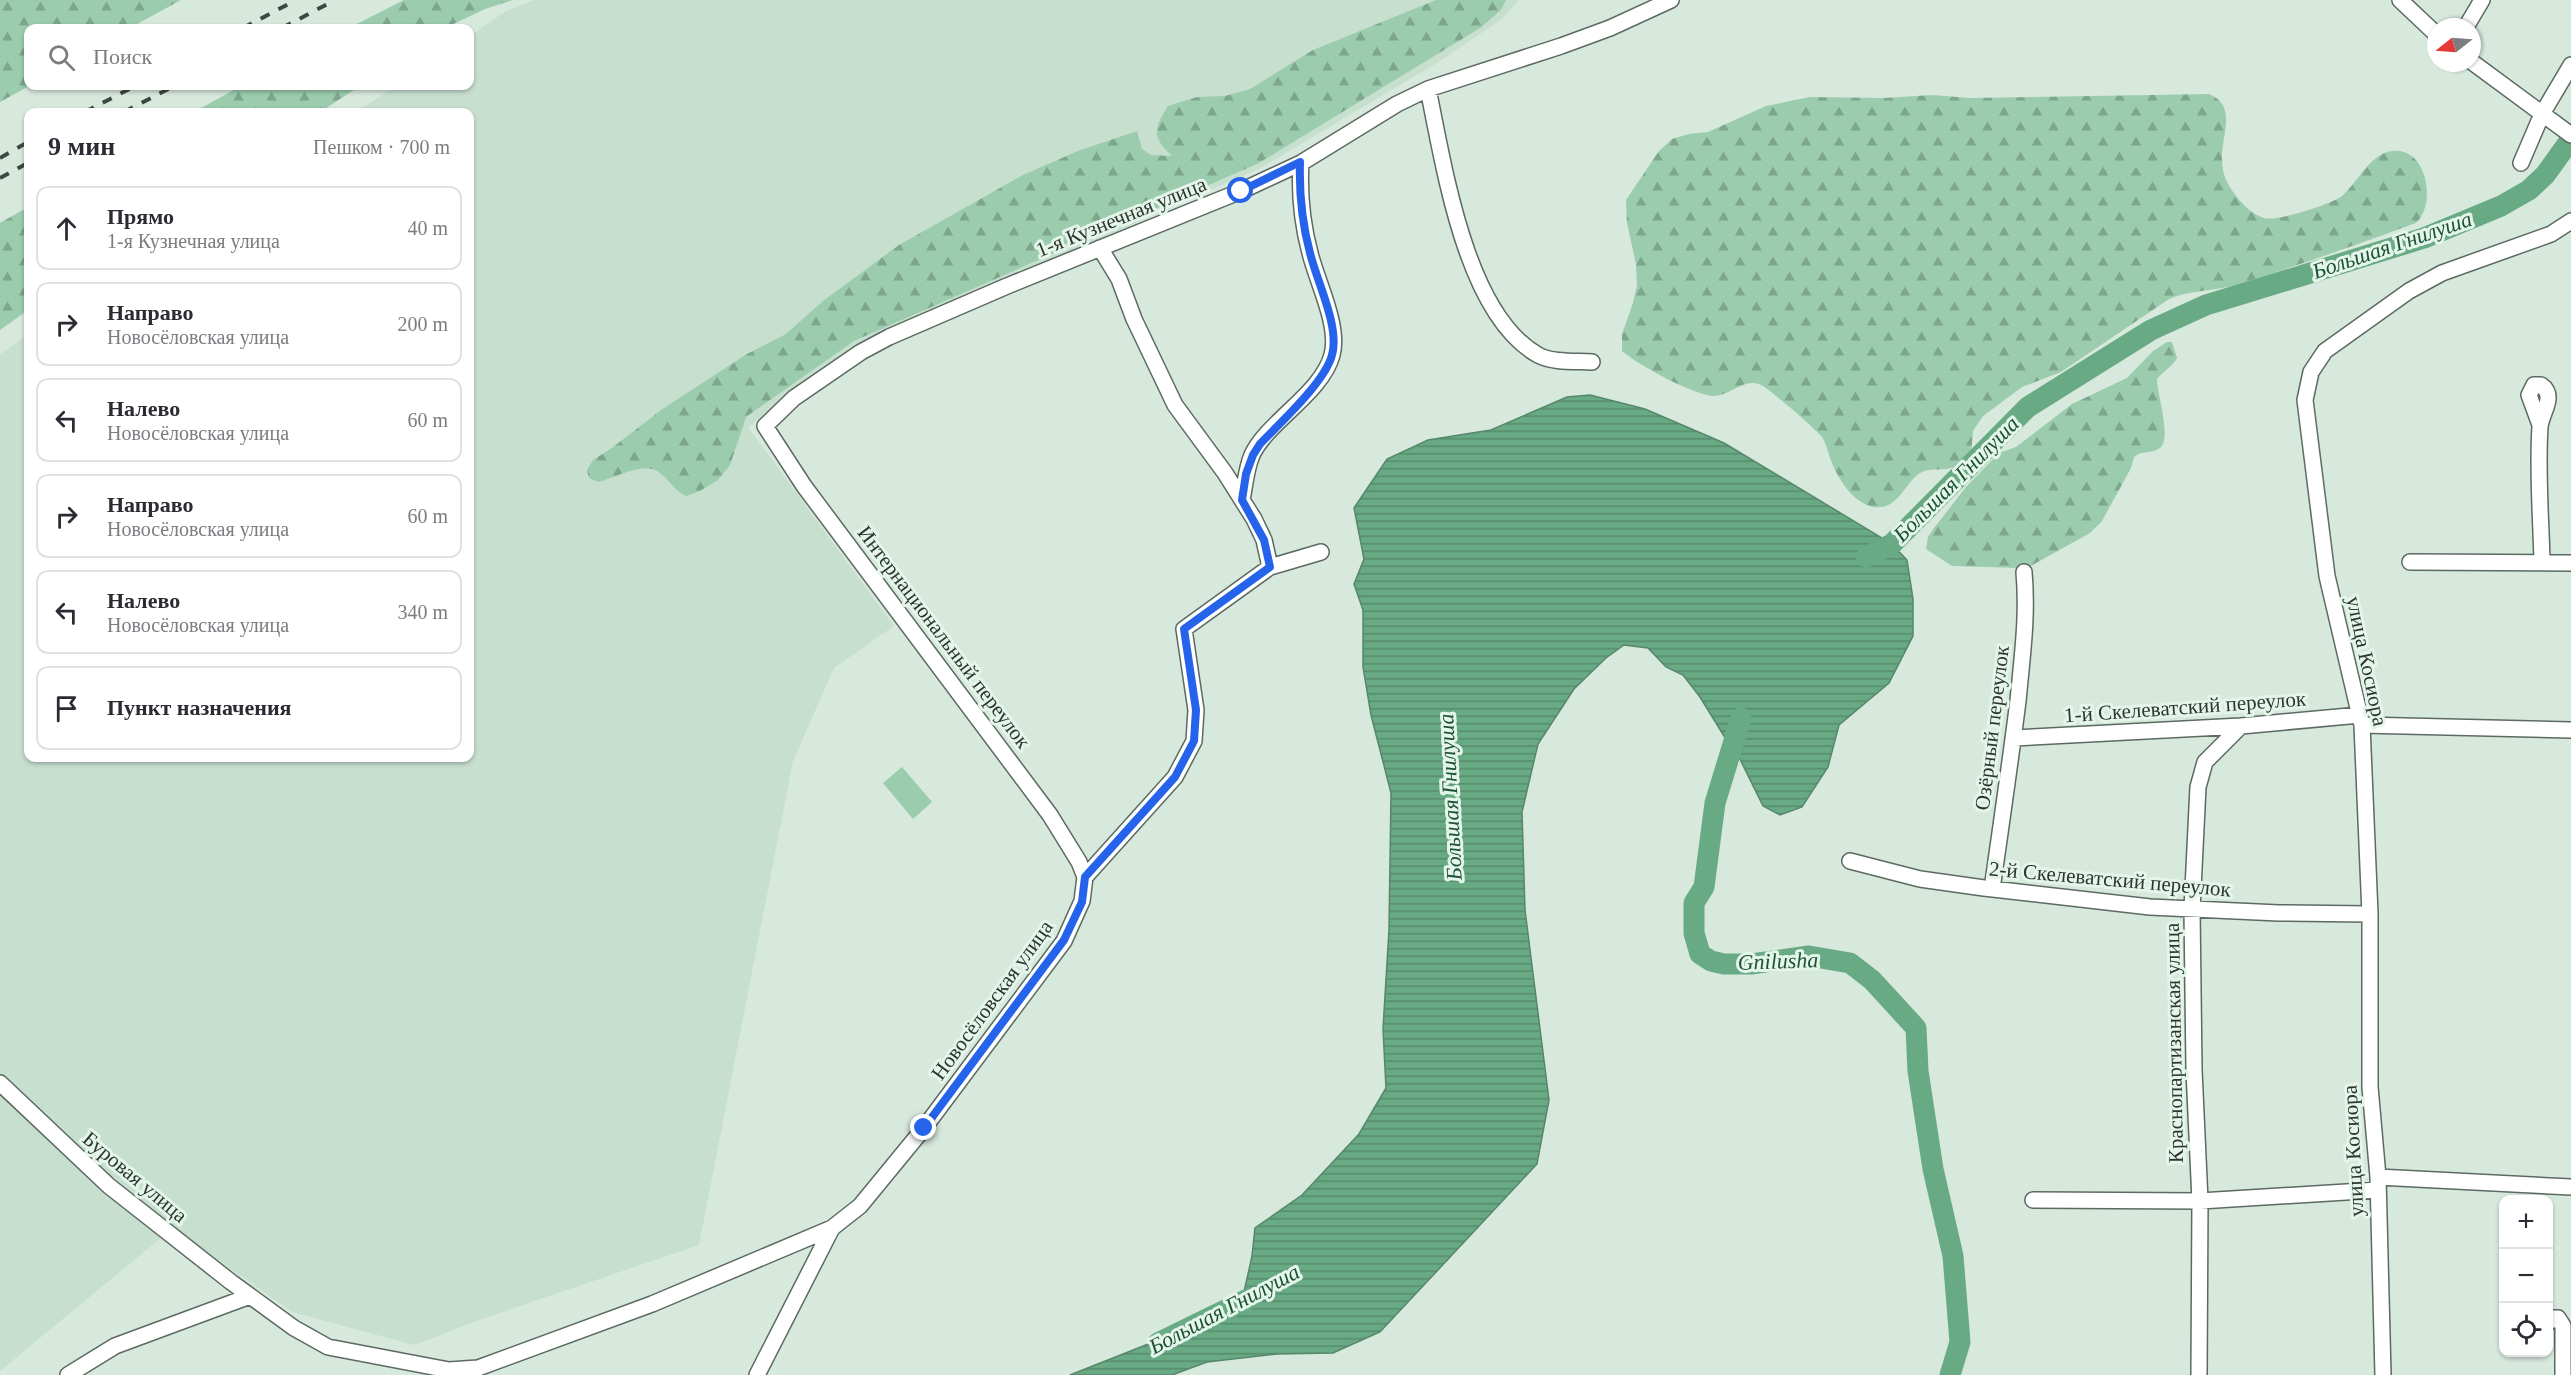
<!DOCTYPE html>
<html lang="ru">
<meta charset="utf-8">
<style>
body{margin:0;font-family:"Times New Roman",serif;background:#f7f7f7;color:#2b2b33}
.controls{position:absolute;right:18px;bottom:18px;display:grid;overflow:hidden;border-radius:12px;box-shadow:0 2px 4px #0004}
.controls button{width:54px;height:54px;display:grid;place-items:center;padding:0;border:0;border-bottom:2px solid #e1e1e2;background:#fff;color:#2b2b33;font:30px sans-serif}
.compass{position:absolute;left:2427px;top:18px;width:54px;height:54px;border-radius:50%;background:#fff;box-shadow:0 2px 4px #0004;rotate:253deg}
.stop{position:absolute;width:18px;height:18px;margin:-14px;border:4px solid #2563eb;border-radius:50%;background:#fff}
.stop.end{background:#2563eb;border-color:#fff;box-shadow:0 2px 6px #0008}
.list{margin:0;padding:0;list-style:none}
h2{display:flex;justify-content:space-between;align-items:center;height:78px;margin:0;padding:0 24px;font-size:26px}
h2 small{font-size:20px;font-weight:400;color:#7c7c81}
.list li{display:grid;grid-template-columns:39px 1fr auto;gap:18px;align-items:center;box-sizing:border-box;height:84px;margin:0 12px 12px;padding:0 12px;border:2px solid #e1e1e2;border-radius:12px}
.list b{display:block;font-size:22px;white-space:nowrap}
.list p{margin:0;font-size:20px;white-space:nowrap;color:#7c7c81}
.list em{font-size:20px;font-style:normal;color:#7c7c81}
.icon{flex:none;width:33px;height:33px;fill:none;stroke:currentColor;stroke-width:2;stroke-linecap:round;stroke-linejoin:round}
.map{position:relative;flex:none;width:2571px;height:1375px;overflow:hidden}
.search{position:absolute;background:#fff;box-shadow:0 2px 4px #0004;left:24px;top:24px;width:450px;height:66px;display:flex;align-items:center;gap:15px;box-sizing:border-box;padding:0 21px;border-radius:12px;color:#7c7c81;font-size:22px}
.panel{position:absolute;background:#fff;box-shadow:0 2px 4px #0004;left:24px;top:108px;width:450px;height:654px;border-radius:12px}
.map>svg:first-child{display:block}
</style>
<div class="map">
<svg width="2571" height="1375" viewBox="0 0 2571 1375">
<defs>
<pattern id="forest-firs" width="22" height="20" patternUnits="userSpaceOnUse" patternTransform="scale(1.5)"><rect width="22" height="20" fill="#9accad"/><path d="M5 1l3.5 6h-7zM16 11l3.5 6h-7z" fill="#7ea68d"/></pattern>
<pattern id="water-rules" width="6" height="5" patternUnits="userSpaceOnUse" patternTransform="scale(1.5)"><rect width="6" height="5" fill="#68aa84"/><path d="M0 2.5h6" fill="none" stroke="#568b6c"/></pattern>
</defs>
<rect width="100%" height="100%" fill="#d7e8dd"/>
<path fill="#c7dfcf" d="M534 0H1519L1502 19 1440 61 1259 169 852 347 748 427 894 626 834 668 793 761 699 1245 479 1320 414 1345 292 1312 173 1228 0 1371V354L28 335V758H470V112H356L396 86H470V36L506 11Z"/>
<path fill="url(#forest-firs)" d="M0 0H181L130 28H28L29 86 0 102Z
M404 0H513L485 9 445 28H349Z
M1436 0H1506L1501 10 1480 28 1259 163 854 341 746 417 730 465 718 480 700 491 686 496C673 490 669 478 657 471 642 462 615 478 598 482L589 478 587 470 593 460 612 448 661 410 747 354 786 334 823 301 899 245 1023 175 1078 151 1137 131 1142 149 1151 155 1172 156C1152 137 1153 130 1168 106L1197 97 1225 96 1250 89 1313 50Z
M241 86H360L320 112H194Z
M2209 94C2238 105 2221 137 2222 159 2222 174 2227 184 2236 196 2243 205 2253 215 2264 218 2276 222 2332 204 2342 196 2358 182 2370 154 2392 151 2427 146 2437 204 2416 223 2356 245 2297 266 2236 285 2214 291 2190 290 2169 299L2061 372 2022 387 1983 416 1973 431 1971 455 1968 462C1961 464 1953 468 1946 469 1935 470 1924 468 1916 476 1903 488 1896 510 1874 507 1852 503 1837 477 1830 458 1828 451 1826 443 1822 437 1813 426 1775 394 1763 386 1745 375 1730 397 1712 396 1692 394 1638 365 1622 351V334L1633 303 1637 285 1636 264 1627 223 1626 200 1659 151 1672 139 1689 134 1708 132 1766 106 1810 97 1884 98 1932 95 1970 98Z
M28 207V310L0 330V223Z
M2167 342H2172L2177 358C2172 367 2163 371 2157 379 2157 394 2172 439 2160 448 2152 454 2142 450 2134 457L2131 468 2102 521 2090 533 2029 567 2020 568 1952 566 1926 549 1928 537 1934 528 1966 487 1999 453 2016 447 2072 404 2127 378 2153 351Z"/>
<path fill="#9accad" d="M902 767 932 802 913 819 883 783Z"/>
<path fill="url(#water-rules)" stroke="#57876b" stroke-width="1.5" d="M1590 395 1645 409 1724 443 1892 544 1907 560 1913 599V636L1889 683 1839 725 1828 767 1802 807 1780 815 1763 806 1733 745 1727 741 1700 697 1683 675 1666 667 1648 648 1624 645 1606 658 1574 689 1538 744 1522 812 1525 910 1549 1100 1537 1164 1380 1332 1333 1353 1277 1354 1207 1362 1172 1375H1070L1214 1318 1244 1292 1252 1256 1255 1228 1302 1195 1359 1134 1386 1088 1383 1029 1389 930 1391 793 1371 715 1363 667V610L1354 584 1364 559 1354 508 1387 459 1428 440 1491 430 1567 397Z"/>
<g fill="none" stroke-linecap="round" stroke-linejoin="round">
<path stroke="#68aa84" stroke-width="21" d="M1866 557 1892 544 2028 407 2151 330 2206 305 2424 238 2501 206 2529 190 2545 175 2571 139
M1741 718 1715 803 1704 887 1694 903V933L1700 954 1711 961 1724 964H1751L1809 956 1850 963 1872 980 1916 1028 1918 1071 1933 1169 1953 1256 1960 1342 1950 1375
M1158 1343 1248 1299"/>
<defs>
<path id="minor" d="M2400 0 2436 34
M2466 27 2482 0
M2472 62 2571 135
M1428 89C1444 165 1465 314 1538 355 1553 363 1576 361 1592 362
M2521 163 2542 114 2571 65
M1100 248 1119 279 1134 319 1175 405 1225 473 1254 519 1264 540 1270 567
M2540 425 2529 395 2534 385H2541C2557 396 2541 413 2540 427 2537 471 2541 518 2542 562
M1242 500C1245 485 1246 469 1252 455 1267 422 1322 393 1332 355 1340 326 1317 282 1310 253 1302 223 1299 194 1301 163
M2410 562 2571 563
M2362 725 2571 730
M2013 738 2241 726 2360 715
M1850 861 1920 879 1984 888 2150 907 2279 913 2370 914
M1085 877 1079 862 1050 815 804 486 765 426 794 398 861 352 889 337 1007 286 1241 191 1301 163 1397 104 1428 89 1561 46 1610 28 1671 0
M1992 889C2001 826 2010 764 2018 701 2022 657 2028 616 2024 572
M0 1083 109 1186 231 1282 294 1328 328 1347 449 1370 478 1368 652 1304 832 1228
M2378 1177 2571 1187
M2033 1200 2200 1201 2378 1190
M2548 1323 2552 1318H2558L2563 1326V1375
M68 1375 115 1346 250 1296
M757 1375 832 1228 860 1206 924 1128 1064 941 1082 901 1085 877 1175 777 1194 741 1196 710 1184 629 1270 567 1321 552
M2199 1375 2200 1201 2194 1070 2192 909 2198 787 2205 762 2241 726
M2383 1375 2378 1177 2370 1087V914L2362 725 2327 576 2305 400 2311 372 2325 351 2409 291 2442 273 2551 234 2571 221"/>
</defs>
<use href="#minor" stroke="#5c6a61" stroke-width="18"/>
<use href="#minor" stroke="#fff" stroke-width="15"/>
<path stroke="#3f4742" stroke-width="4" stroke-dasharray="10 10" stroke-linecap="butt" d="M243 28 296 0
M282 28 335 0
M85 112 135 86
M124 112 174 86
M0 158 28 142
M0 178 28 163"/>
</g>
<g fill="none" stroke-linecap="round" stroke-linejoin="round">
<path stroke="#2563eb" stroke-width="8" d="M924 1128 1064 940 1082 902 1085 877 1175 777 1194 741 1196 710 1184 629 1270 567 1264 540 1242 500 1246 474 1253 455 1260 444C1280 423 1325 382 1332 355 1340 327 1317 282 1310 253 1302 223 1299 194 1300 162L1241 191"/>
</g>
<g text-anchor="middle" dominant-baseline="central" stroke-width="6" stroke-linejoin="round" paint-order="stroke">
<g font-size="21" fill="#2e3530" stroke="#e4f5ea">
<text transform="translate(1121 217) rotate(-22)">1-я Кузнечная улица</text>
<text transform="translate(944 637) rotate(53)">Интернациональный переулок</text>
<text transform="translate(2367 661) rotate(78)">улица Косиора</text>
<text transform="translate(2185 707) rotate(-4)">1-й Скелеватский переулок</text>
<text transform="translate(1992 728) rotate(-83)">Озёрный переулок</text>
<text transform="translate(2110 879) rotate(5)">2-й Скелеватский переулок</text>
<text transform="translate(992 1000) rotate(-54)">Новосёловская улица</text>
<text transform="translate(2174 1043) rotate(-91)">Краснопартизанская улица</text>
<text transform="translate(2353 1151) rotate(-93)">улица Косиора</text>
<text transform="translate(135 1177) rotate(40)">Буровая улица</text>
</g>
<g font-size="22" font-style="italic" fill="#1f5137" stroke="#e4f5ea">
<text transform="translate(2392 245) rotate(-19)">Большая Гнилуша</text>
<text transform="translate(1956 479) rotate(-45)">Большая Гнилуша</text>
<text transform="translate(1450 797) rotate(-93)">Большая Гнилуша</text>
<text transform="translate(1778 961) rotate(-2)">Gnilusha</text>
<text transform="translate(1224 1309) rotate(-28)">Большая Гнилуша</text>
</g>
</g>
</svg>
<div class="controls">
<button>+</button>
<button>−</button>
<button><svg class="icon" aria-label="locate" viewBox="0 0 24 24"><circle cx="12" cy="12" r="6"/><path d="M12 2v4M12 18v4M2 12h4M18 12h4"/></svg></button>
</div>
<svg class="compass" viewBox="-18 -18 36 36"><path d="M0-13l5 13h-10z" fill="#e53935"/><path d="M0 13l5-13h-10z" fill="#7c7c81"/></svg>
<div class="stop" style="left:1241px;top:191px"></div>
<div class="stop end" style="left:924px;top:1128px"></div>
<div class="search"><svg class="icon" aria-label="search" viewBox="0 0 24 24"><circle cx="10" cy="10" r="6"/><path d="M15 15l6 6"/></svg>Поиск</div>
<section class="panel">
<h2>9 мин<small>Пешком · 700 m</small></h2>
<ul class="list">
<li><svg class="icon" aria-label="ahead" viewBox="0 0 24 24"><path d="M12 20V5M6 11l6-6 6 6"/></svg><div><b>Прямо</b><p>1-я Кузнечная улица</p></div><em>40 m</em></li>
<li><svg class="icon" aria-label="right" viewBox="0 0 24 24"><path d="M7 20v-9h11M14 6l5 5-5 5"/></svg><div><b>Направо</b><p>Новосёловская улица</p></div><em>200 m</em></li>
<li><svg class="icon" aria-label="left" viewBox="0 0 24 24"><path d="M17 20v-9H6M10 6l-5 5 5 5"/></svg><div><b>Налево</b><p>Новосёловская улица</p></div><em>60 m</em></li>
<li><svg class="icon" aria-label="right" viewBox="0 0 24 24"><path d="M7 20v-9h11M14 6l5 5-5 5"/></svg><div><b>Направо</b><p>Новосёловская улица</p></div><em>60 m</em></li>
<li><svg class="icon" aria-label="left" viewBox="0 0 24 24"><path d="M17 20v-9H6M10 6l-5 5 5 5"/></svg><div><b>Налево</b><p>Новосёловская улица</p></div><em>340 m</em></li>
<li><svg class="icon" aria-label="arrive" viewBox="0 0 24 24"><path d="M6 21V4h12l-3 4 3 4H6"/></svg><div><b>Пункт назначения</b></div></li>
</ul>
</section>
</div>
